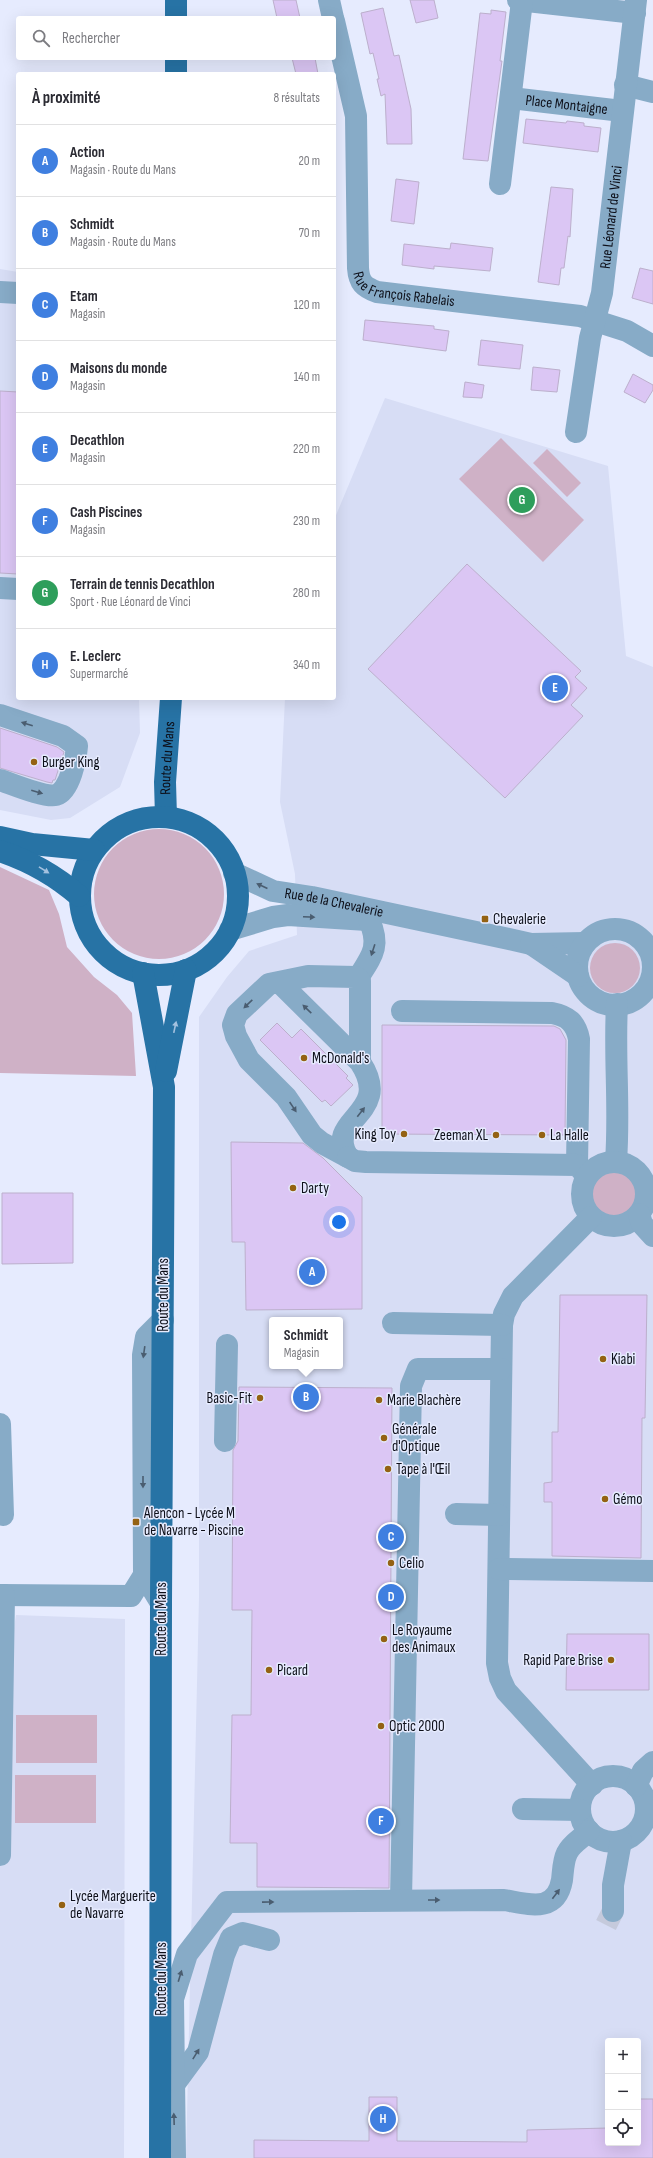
<!DOCTYPE html>
<html lang="fr">
<meta charset="utf-8">
<style>
body{margin:0;font-family:"Sofia Sans Condensed",sans-serif;background:#f7f7f7;color:#2b2b33}
.controls{position:absolute;right:12px;bottom:12px;display:grid;overflow:hidden;border-radius:4px;box-shadow:0 4px 16px #0002}
.controls button{width:36px;height:36px;display:grid;place-items:center;padding:0;border:0;border-bottom:1px solid #e1e1e2;background:#fff;color:#2b2b33;font:20px sans-serif}
.you{position:absolute;left:339px;top:1222px;width:14px;height:14px;margin:-10px;border:3px solid #fff;border-radius:50%;background:#1a73e8;box-shadow:0 0 0 6px #1a73e833}
.badge{display:grid;place-items:center;width:26px;height:26px;border-radius:50%;background:#0f766e;color:#fff;font-size:13px;font-weight:700}
.pin{position:absolute;translate:-50% -50%;border:2px solid #fff;box-shadow:0 1px 4px #0006}
.popup{position:absolute;left:269px;top:1317px;width:74px;height:52px;box-sizing:border-box;display:grid;place-content:center;border-radius:4px;background:#fff;filter:drop-shadow(0 1px 3px #0005);font-size:13px;white-space:nowrap;color:#7c7c81}
.popup b{font-size:15px;color:#2b2b33}
.popup::after{content:'';position:absolute;left:50%;top:100%;margin-left:-8px;border:8px solid transparent;border-top-color:#fff}
.list{margin:0;padding:0;list-style:none}
h2{display:flex;justify-content:space-between;align-items:center;height:52px;margin:0;padding:0 16px;font-size:17px}
h2 small{font-size:13px;font-weight:400;color:#7c7c81}
.list li{display:grid;grid-template-columns:26px 1fr auto;gap:12px;align-items:center;box-sizing:border-box;height:72px;padding:0 16px;border-top:1px solid #e1e1e2}
.list b{display:block;font-size:15px;white-space:nowrap}
.list p{margin:0;font-size:13px;white-space:nowrap;color:#7c7c81}
.list em{font-size:13px;font-style:normal;color:#7c7c81}
.icon{flex:none;width:22px;height:22px;fill:none;stroke:currentColor;stroke-width:2;stroke-linecap:round;stroke-linejoin:round}
.map{position:relative;flex:none;width:653px;height:2158px;overflow:hidden}
.search{position:absolute;background:#fff;box-shadow:0 4px 16px #0002;left:16px;top:16px;width:320px;height:44px;display:flex;align-items:center;gap:10px;box-sizing:border-box;padding:0 14px;border-radius:4px;color:#7c7c81;font-size:15px}
.panel{position:absolute;background:#fff;box-shadow:0 4px 16px #0002;left:16px;top:72px;width:320px;height:628px;border-radius:4px}
.map>svg:first-child{display:block}
</style>
<div class="map">
<svg width="653" height="2158" viewBox="0 0 653 2158">
<rect width="100%" height="100%" fill="#e6ebfe"/>
<path fill="#d7ddf5" fill-rule="evenodd" d="M0 269 18 272V698H139L140 733 120 787 70 818 51 820 0 810Z
M385 398 608 466 626 656 653 667V2158H186L199 1597V1017L227 977 249 951 297 935 295 874 280 802 285 698H334V520ZM272 1320H340V1366H272ZM608 2041H638V2143H608Z
M16 1615 125 1619 124 2158H0V1652L10 1653Z"/>
<path fill="#cfb1c6" d="M501 438 584 520 543 562 459 479Z
M547 449 581 483 567 497 533 463Z
M94 894a65 65 0 1 1 130 0a65 65 0 1 1-130 0Z
M0 867 49 890 59 914 67 947 94 977 117 995 132 1013 136 1076 0 1073Z
M590 968a25 25 0 1 1 50 0a25 25 0 1 1-50 0Z
M590 1194a24 24 0 1 1 48 0a24 24 0 1 1-48 0Z
M16 1715H97V1763H16Z
M15 1775H96V1823H15Z"/>
<path fill="#dbc6f4" stroke="#bcafcc" d="M273 0H296L300 18H277Z
M410 0H434L438 18 416 23Z
M383 8 394 56 399 55 411 109 412 144H387L385 94 381 96 377 79H379L373 53 370 54 361 13Z
M491 10 506 12 500 61H502L488 161 463 159 480 13 491 14Z
M292 58H315L318 74H296Z
M526 119 566 123 567 121 584 123V126L601 128 598 152 523 143Z
M396 179 419 182 414 224 391 221Z
M551 187 573 189 570 237 568 236 564 268H561L559 285 538 282Z
M451 243 493 248 490 271 434 266V269L402 265 404 244 450 249Z
M640 268 653 271V304L632 298Z
M365 320 434 326V329L449 331 446 351 363 340Z
M481 340 523 345 520 369 478 365Z
M533 367 560 370 557 392 531 390Z
M633 374 653 385V390L645 403 624 392Z
M465 382 484 385 482 398 463 397Z
M0 391 18 392V574L0 573Z
M467 564 581 671 575 677 587 688 571 705 583 716 505 798 368 669Z
M0 728 57 747 64 752 55 780H53L52 783 47 782 0 768Z
M277 1023 292 1038 301 1029 348 1076 346 1078 353 1085 331 1106 325 1100 322 1102 260 1040Z
M382 1025 554 1026 560 1029 566 1040 565 1135 382 1134Z
M231 1142 303 1143 323 1158 362 1197V1309L246 1310 245 1242H232Z
M2 1193H73V1263L2 1264Z
M560 1295H647L645 1418H642L641 1558 552 1556V1502H544V1483L552 1482V1432H558Z
M239 1387 392 1388 389 1888 257 1887V1843H230L232 1715H251L252 1610H232L233 1450 238 1441Z
M567 1634H649V1690H566Z
M369 2097H397V2141L527 2142V2130L608 2128V2143H638V2099H653V2158H254V2140L369 2141Z"/>
<g fill="none" stroke-linecap="round" stroke-linejoin="round">
<path stroke="#c5cadc" stroke-width="22" stroke-dasharray="22 11" stroke-linecap="butt" d="M606 1925 613 1911"/>
<g stroke="#87abc7" stroke-width="22">
<path d="M329 0 333 18"/>
<path d="M518 0 635 13"/>
<path id="s1" d="M334 21 356 116 358 268C359 283 364 287 377 292L580 316 627 331 653 346"/>
<path d="M625 85 653 92"/>
<path id="s2" d="M511 98 622 111"/>
<path d="M500 184 522 1"/>
<path d="M0 292 18 293"/>
<path id="s3" d="M576 432 590 338 602 293 636 0"/>
<path d="M0 588 18 589"/>
<path d="M0 715 63 736 77 746C76 758 70 791 56 795 45 798 12 784 0 780"/>
<path id="s4" d="M234 873 273 891 312 897 509 939 531 944 585 943"/>
<circle cx="615" cy="967" r="38"/>
<path d="M230 930 273 917 288 915 367 920"/>
<path d="M531 944 578 976"/>
<path d="M358 978C372 956 381 946 369 920"/>
<path d="M279 982 360 1062C395 1115 323 1118 348 1157L322 1143 312 1135 286 1097 249 1060 236 1036 233 1025 237 1014 269 984 308 976 356 977 360 981V1062"/>
<path d="M402 1011 552 1013C568 1016 576 1023 579 1039L577 1165"/>
<path d="M348 1157 355 1161 366 1162 577 1165 586 1175"/>
<path d="M616 1161C620 1109 614 1057 617 1004"/>
<circle cx="614" cy="1194" r="32"/>
<path d="M639 1214 642 1224 653 1236"/>
<path d="M591 1217 513 1296 504 1314 502 1325 497 1663 500 1678 506 1691 592 1785"/>
<path d="M393 1323 502 1325"/>
<path d="M0 1424 3 1515"/>
<path d="M225 1441 227 1345"/>
<path d="M456 1514 499 1515"/>
<path d="M499 1569 653 1571"/>
<path d="M0 1595 131 1596 144 1575"/>
<path d="M161 1603 144 1575 143 1355 146 1337 163 1320"/>
<circle cx="613" cy="1809" r="33"/>
<path d="M636 1786 643 1771 653 1762"/>
<path d="M523 1809 580 1810"/>
<path d="M0 1855 4 1595"/>
<path d="M401 1900 411 1386 418 1369H501"/>
<path d="M613 1911V1885L621 1841"/>
<path d="M173 2086 198 2052 224 1955 231 1938 243 1933 269 1940"/>
<path d="M175 2158 173 1999 187 1954 227 1902 504 1900C528 1904 556 1914 562 1880 563 1872 563 1861 567 1853 571 1844 582 1838 589 1831"/>
</g>
<g stroke="#2773a5" stroke-width="22">
<path d="M176 18V0"/>
<path d="M176 74V58"/>
<path id="s5" d="M166 817 165 782 171 698"/>
<circle cx="159" cy="896" r="79"/>
<path d="M0 837 32 844 94 850"/>
<path d="M0 851C30 861 55 875 79 896"/>
<path d="M143 973 164 1087 161 1603 160 2158"/>
<path d="M166 1071 186 970"/>
</g>
</g>
<defs><path id="oneway-solid" d="M-6-.8H1V-3.2L6.5 0L1 3.2V.8H-6Z"/></defs>
<g fill="#4a5d70">
<use href="#oneway-solid" transform="translate(27 724) rotate(-163)"/>
<use href="#oneway-solid" transform="translate(37 792) rotate(16)"/>
<use href="#oneway-solid" transform="translate(262 886) rotate(-155)"/>
<use href="#oneway-solid" transform="translate(309 917) rotate(3)"/>
<use href="#oneway-solid" transform="translate(373 950) rotate(108)"/>
<use href="#oneway-solid" transform="translate(248 1004) rotate(136)"/>
<use href="#oneway-solid" transform="translate(307 1009) rotate(-136)"/>
<use href="#oneway-solid" transform="translate(293 1107) rotate(56)"/>
<use href="#oneway-solid" transform="translate(361 1112) rotate(-52)"/>
<use href="#oneway-solid" transform="translate(144 1352) rotate(98)"/>
<use href="#oneway-solid" transform="translate(143 1482) rotate(90)"/>
<use href="#oneway-solid" transform="translate(556 1894) rotate(-53)"/>
<use href="#oneway-solid" transform="translate(434 1900)"/>
<use href="#oneway-solid" transform="translate(268 1902) rotate(-1)"/>
<use href="#oneway-solid" transform="translate(180 1976) rotate(-73)"/>
<use href="#oneway-solid" transform="translate(196 2054) rotate(-58)"/>
<use href="#oneway-solid" transform="translate(174 2119) rotate(-92)"/>
</g>
<g fill="#a3c1df">
<use href="#oneway-solid" transform="translate(44 870) rotate(32)"/>
<use href="#oneway-solid" transform="translate(175 1027) rotate(-78)"/>
</g>
<g fill="#946213" stroke="#e6ebfe" stroke-width="1.5">
<circle cx="34" cy="762" r="4"/>
<rect x="481" y="915" width="8" height="8" rx="2"/>
<circle cx="304" cy="1058" r="4"/>
<circle cx="404" cy="1134" r="4"/>
<circle cx="496" cy="1135" r="4"/>
<circle cx="542" cy="1135" r="4"/>
<circle cx="293" cy="1188" r="4"/>
<circle cx="603" cy="1359" r="4"/>
<circle cx="260" cy="1398" r="4"/>
<circle cx="379" cy="1400" r="4"/>
<circle cx="384" cy="1438" r="4"/>
<circle cx="388" cy="1469" r="4"/>
<circle cx="605" cy="1499" r="4"/>
<rect x="132" y="1518" width="8" height="8" rx="2"/>
<circle cx="391" cy="1563" r="4"/>
<circle cx="384" cy="1639" r="4"/>
<circle cx="611" cy="1660" r="4"/>
<circle cx="269" cy="1670" r="4"/>
<circle cx="381" cy="1726" r="4"/>
<circle cx="62" cy="1905" r="4"/>
</g>
<g text-anchor="middle" dominant-baseline="central" stroke-width="3" stroke-linejoin="round" paint-order="stroke">
<g font-size="15" fill="#0d0f19" stroke="#e6ebfe">
<text stroke="none"><textPath href="#s2" startOffset="56">Place Montaigne</textPath></text>
<text stroke="none"><textPath href="#s3" startOffset="218">Rue Léonard de Vinci</textPath></text>
<text stroke="none"><textPath href="#s1" startOffset="307">Rue François Rabelais</textPath></text>
<text stroke="none"><textPath href="#s5" startOffset="59">Route du Mans</textPath></text>
<text stroke="none"><textPath href="#s4" startOffset="105">Rue de la Chevalerie</textPath></text>
<text transform="translate(163 1295) rotate(-90)">Route du Mans</text>
<text transform="translate(161 1619) rotate(-90)">Route du Mans</text>
<text transform="translate(161 1979) rotate(-90)">Route du Mans</text>
</g>
<g font-size="15" fill="#0d0f19" stroke="#e6ebfe" text-anchor="start">
<text x="42" y="762">Burger King</text>
<text x="493" y="919">Chevalerie</text>
<text x="312" y="1058">McDonald's</text>
<text x="396" y="1134" text-anchor="end">King Toy</text>
<text x="488" y="1135" text-anchor="end">Zeeman XL</text>
<text x="550" y="1135">La Halle</text>
<text x="301" y="1188">Darty</text>
<text x="611" y="1359">Kiabi</text>
<text x="252" y="1398" text-anchor="end">Basic-Fit</text>
<text x="387" y="1400">Marie Blachère</text>
<text x="392" y="1429">Générale<tspan x="392" dy="17">d'Optique</tspan></text>
<text x="396" y="1469">Tape à l'Œil</text>
<text x="613" y="1499">Gémo</text>
<text x="144" y="1513">Alencon - Lycée M<tspan x="144" dy="17">de Navarre - Piscine</tspan></text>
<text x="399" y="1563">Celio</text>
<text x="392" y="1630">Le Royaume<tspan x="392" dy="17">des Animaux</tspan></text>
<text x="603" y="1660" text-anchor="end">Rapid Pare Brise</text>
<text x="277" y="1670">Picard</text>
<text x="389" y="1726">Optic 2000</text>
<text x="70" y="1896">Lycée Marguerite<tspan x="70" dy="17">de Navarre</tspan></text>
</g>
</g>
</svg>
<div class="controls">
<button>+</button>
<button>−</button>
<button><svg class="icon" aria-label="locate" viewBox="0 0 24 24"><circle cx="12" cy="12" r="6"/><path d="M12 2v4M12 18v4M2 12h4M18 12h4"/></svg></button>
</div>
<div class="you"></div>
<div class="pin badge" style="left:312px;top:1272px;background:#3f7fe0">A</div>
<div class="pin badge" style="left:306px;top:1397px;background:#3f7fe0">B</div>
<div class="popup"><b>Schmidt</b>Magasin</div>
<div class="pin badge" style="left:391px;top:1537px;background:#3f7fe0">C</div>
<div class="pin badge" style="left:391px;top:1597px;background:#3f7fe0">D</div>
<div class="pin badge" style="left:555px;top:688px;background:#3f7fe0">E</div>
<div class="pin badge" style="left:381px;top:1821px;background:#3f7fe0">F</div>
<div class="pin badge" style="left:522px;top:500px;background:#2e9e5b">G</div>
<div class="pin badge" style="left:383px;top:2119px;background:#3f7fe0">H</div>
<div class="search"><svg class="icon" aria-label="search" viewBox="0 0 24 24"><circle cx="10" cy="10" r="6"/><path d="M15 15l6 6"/></svg>Rechercher</div>
<section class="panel">
<h2>À proximité<small>8 résultats</small></h2>
<ul class="list">
<li><span class="badge" style="background:#3f7fe0">A</span><div><b>Action</b><p>Magasin · Route du Mans</p></div><em>20 m</em></li>
<li><span class="badge" style="background:#3f7fe0">B</span><div><b>Schmidt</b><p>Magasin · Route du Mans</p></div><em>70 m</em></li>
<li><span class="badge" style="background:#3f7fe0">C</span><div><b>Etam</b><p>Magasin</p></div><em>120 m</em></li>
<li><span class="badge" style="background:#3f7fe0">D</span><div><b>Maisons du monde</b><p>Magasin</p></div><em>140 m</em></li>
<li><span class="badge" style="background:#3f7fe0">E</span><div><b>Decathlon</b><p>Magasin</p></div><em>220 m</em></li>
<li><span class="badge" style="background:#3f7fe0">F</span><div><b>Cash Piscines</b><p>Magasin</p></div><em>230 m</em></li>
<li><span class="badge" style="background:#2e9e5b">G</span><div><b>Terrain de tennis Decathlon</b><p>Sport · Rue Léonard de Vinci</p></div><em>280 m</em></li>
<li><span class="badge" style="background:#3f7fe0">H</span><div><b>E. Leclerc</b><p>Supermarché</p></div><em>340 m</em></li>
</ul>
</section>
</div>
